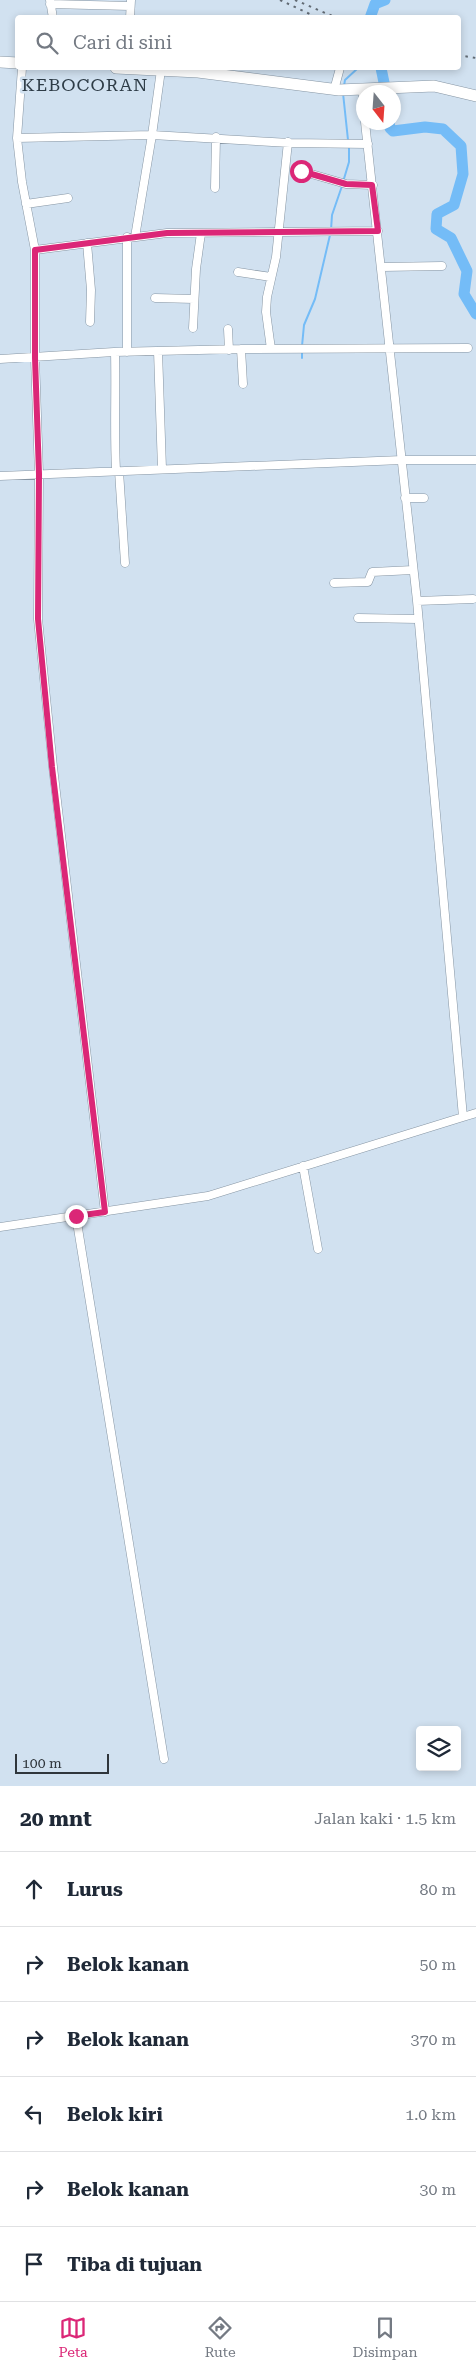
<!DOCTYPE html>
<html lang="id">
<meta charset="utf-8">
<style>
body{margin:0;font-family:"Roboto Serif",serif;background:#f2f2f3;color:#1f2937}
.controls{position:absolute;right:15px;bottom:15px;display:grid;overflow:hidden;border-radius:5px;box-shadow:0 2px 8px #0003}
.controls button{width:45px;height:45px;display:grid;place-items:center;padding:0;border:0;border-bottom:1px solid #e0e1e3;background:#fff;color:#1f2937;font:25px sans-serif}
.compass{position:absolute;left:356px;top:85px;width:45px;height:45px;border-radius:50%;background:#fff;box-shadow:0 2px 8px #0003;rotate:163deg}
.scale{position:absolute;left:15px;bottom:12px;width:94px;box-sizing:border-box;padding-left:5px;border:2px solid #30363c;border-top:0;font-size:14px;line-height:18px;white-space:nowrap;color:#30363c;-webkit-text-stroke:4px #d1e1f0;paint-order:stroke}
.stop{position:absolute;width:15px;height:15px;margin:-11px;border:4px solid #db2777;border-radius:50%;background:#fff}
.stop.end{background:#db2777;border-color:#fff;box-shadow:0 1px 5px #0008}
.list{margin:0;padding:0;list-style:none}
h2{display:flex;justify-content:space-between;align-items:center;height:65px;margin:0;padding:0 20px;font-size:21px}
h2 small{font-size:16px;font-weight:400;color:#747a83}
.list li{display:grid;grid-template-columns:32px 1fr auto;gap:15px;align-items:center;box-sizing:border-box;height:75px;padding:0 20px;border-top:1px solid #e0e1e3}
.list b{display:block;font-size:19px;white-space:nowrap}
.list em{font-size:16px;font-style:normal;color:#747a83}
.icon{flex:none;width:28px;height:28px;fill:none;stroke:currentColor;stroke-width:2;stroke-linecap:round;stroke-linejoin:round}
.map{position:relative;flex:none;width:476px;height:1786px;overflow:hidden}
.search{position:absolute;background:#fff;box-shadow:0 2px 8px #0003;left:15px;right:15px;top:15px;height:55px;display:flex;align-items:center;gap:12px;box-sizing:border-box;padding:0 18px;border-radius:5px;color:#747a83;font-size:19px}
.sheet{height:515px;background:#fff}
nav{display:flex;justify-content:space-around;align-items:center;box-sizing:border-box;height:70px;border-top:1px solid #e0e1e3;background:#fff;font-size:14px;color:#747a83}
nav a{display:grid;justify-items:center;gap:2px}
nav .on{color:#db2777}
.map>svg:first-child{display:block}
</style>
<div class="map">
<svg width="476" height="1786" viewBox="0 0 476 1786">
<rect width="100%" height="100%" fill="#d1e1f0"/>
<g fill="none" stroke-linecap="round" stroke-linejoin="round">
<path stroke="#74bcf7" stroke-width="2" d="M344 86 345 80 358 68
M343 93 348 140
M343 182 349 162V145
M331 230 332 215 342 186
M302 346 304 325 315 299 330 235
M302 351V358"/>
<path stroke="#74bcf7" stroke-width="11" d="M370 18 375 4 385 0
M381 68 386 92
M389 122 390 128 393 131 425 127 443 129 461 146 463 174 454 205 437 214 436 229 451 238 467 271 464 294 476 314"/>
<defs>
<path id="street" d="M50 0 53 18
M50 4 130 6
M130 18 131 0
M22 68 17 138 22 182 35 250V358L39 474 38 619 53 767 105 1212
M334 90 340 68
M362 90 364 102
M17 138 152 135 290 143 368 144
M301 171 346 184 373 185
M215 188 216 137
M26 204 68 198
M135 237 152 135 161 70
M87 243 91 290 90 322
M35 250 167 233 378 231
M382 267 442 266
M238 272 271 277
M155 298 194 299
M193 328 196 269 201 233
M228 329 229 350
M241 349 243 384
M271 349 266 312 267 297 276 257 288 142
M158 351 162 469
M115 352C116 393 114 431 116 471
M127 352V237
M0 359 114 352 241 349 468 348
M119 471 125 563
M0 476 402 460H476
M405 498H424
M334 583 368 582 372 572 413 570
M417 601 473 599
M358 618 418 619
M463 1117 476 1113
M303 1166 318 1249
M76 1216 164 1759
M0 1227 208 1196 463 1117 417 601 365 122"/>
<path id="secondary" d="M0 62 18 63
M116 68 198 72 339 90 434 86 476 96"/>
</defs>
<use href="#street" stroke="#8695a3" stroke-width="9"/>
<use href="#secondary" stroke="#8695a3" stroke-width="12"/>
<use href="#street" stroke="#fff" stroke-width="8"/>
<use href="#secondary" stroke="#fff" stroke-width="11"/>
<path stroke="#616a73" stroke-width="2" stroke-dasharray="2.5 5" stroke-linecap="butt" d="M280 0 314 16
M295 0 337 18
M458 55 476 58"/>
</g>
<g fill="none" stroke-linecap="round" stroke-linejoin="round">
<path stroke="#db2777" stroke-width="6" d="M76 1216 105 1212 52 767 38 619 39 474 35 358V250L167 233 378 231 372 185 346 184 301 171"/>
</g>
<g text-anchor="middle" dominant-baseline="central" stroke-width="5" stroke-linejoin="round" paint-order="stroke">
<g font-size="18" letter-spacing="1" fill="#2e3c47" stroke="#d1e1f0">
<text x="85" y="84">KEBOCORAN</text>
</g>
</g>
</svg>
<div class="controls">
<button><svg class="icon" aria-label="layers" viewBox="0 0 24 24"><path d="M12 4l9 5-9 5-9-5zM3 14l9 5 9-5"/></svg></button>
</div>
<svg class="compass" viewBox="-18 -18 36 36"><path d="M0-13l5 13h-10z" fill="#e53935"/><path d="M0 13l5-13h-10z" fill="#747a83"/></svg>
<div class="scale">100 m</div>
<div class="stop" style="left:301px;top:171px"></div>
<div class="stop end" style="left:76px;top:1216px"></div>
<div class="search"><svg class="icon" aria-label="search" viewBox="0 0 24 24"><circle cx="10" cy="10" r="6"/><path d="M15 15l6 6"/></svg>Cari di sini</div>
</div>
<section class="sheet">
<h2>20 mnt<small>Jalan kaki · 1.5 km</small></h2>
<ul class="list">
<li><svg class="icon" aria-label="ahead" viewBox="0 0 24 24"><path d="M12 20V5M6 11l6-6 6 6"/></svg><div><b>Lurus</b></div><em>80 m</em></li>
<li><svg class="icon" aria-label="right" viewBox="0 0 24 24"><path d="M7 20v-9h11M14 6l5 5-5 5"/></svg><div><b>Belok kanan</b></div><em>50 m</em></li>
<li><svg class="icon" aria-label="right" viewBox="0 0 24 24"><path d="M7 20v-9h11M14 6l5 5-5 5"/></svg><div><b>Belok kanan</b></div><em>370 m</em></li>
<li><svg class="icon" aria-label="left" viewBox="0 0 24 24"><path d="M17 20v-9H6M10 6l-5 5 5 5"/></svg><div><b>Belok kiri</b></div><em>1.0 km</em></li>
<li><svg class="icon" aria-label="right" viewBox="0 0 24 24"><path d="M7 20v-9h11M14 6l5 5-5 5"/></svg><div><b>Belok kanan</b></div><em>30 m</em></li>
<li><svg class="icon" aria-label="arrive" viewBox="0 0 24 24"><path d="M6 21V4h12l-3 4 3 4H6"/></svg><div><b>Tiba di tujuan</b></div></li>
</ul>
</section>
<nav>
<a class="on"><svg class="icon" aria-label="map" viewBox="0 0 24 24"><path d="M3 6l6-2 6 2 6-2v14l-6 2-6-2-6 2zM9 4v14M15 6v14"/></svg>Peta</a>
<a><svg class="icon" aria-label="directions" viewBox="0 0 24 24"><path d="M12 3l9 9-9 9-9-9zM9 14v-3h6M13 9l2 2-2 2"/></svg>Rute</a>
<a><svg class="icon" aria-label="saved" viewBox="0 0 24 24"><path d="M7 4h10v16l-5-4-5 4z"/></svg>Disimpan</a>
</nav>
